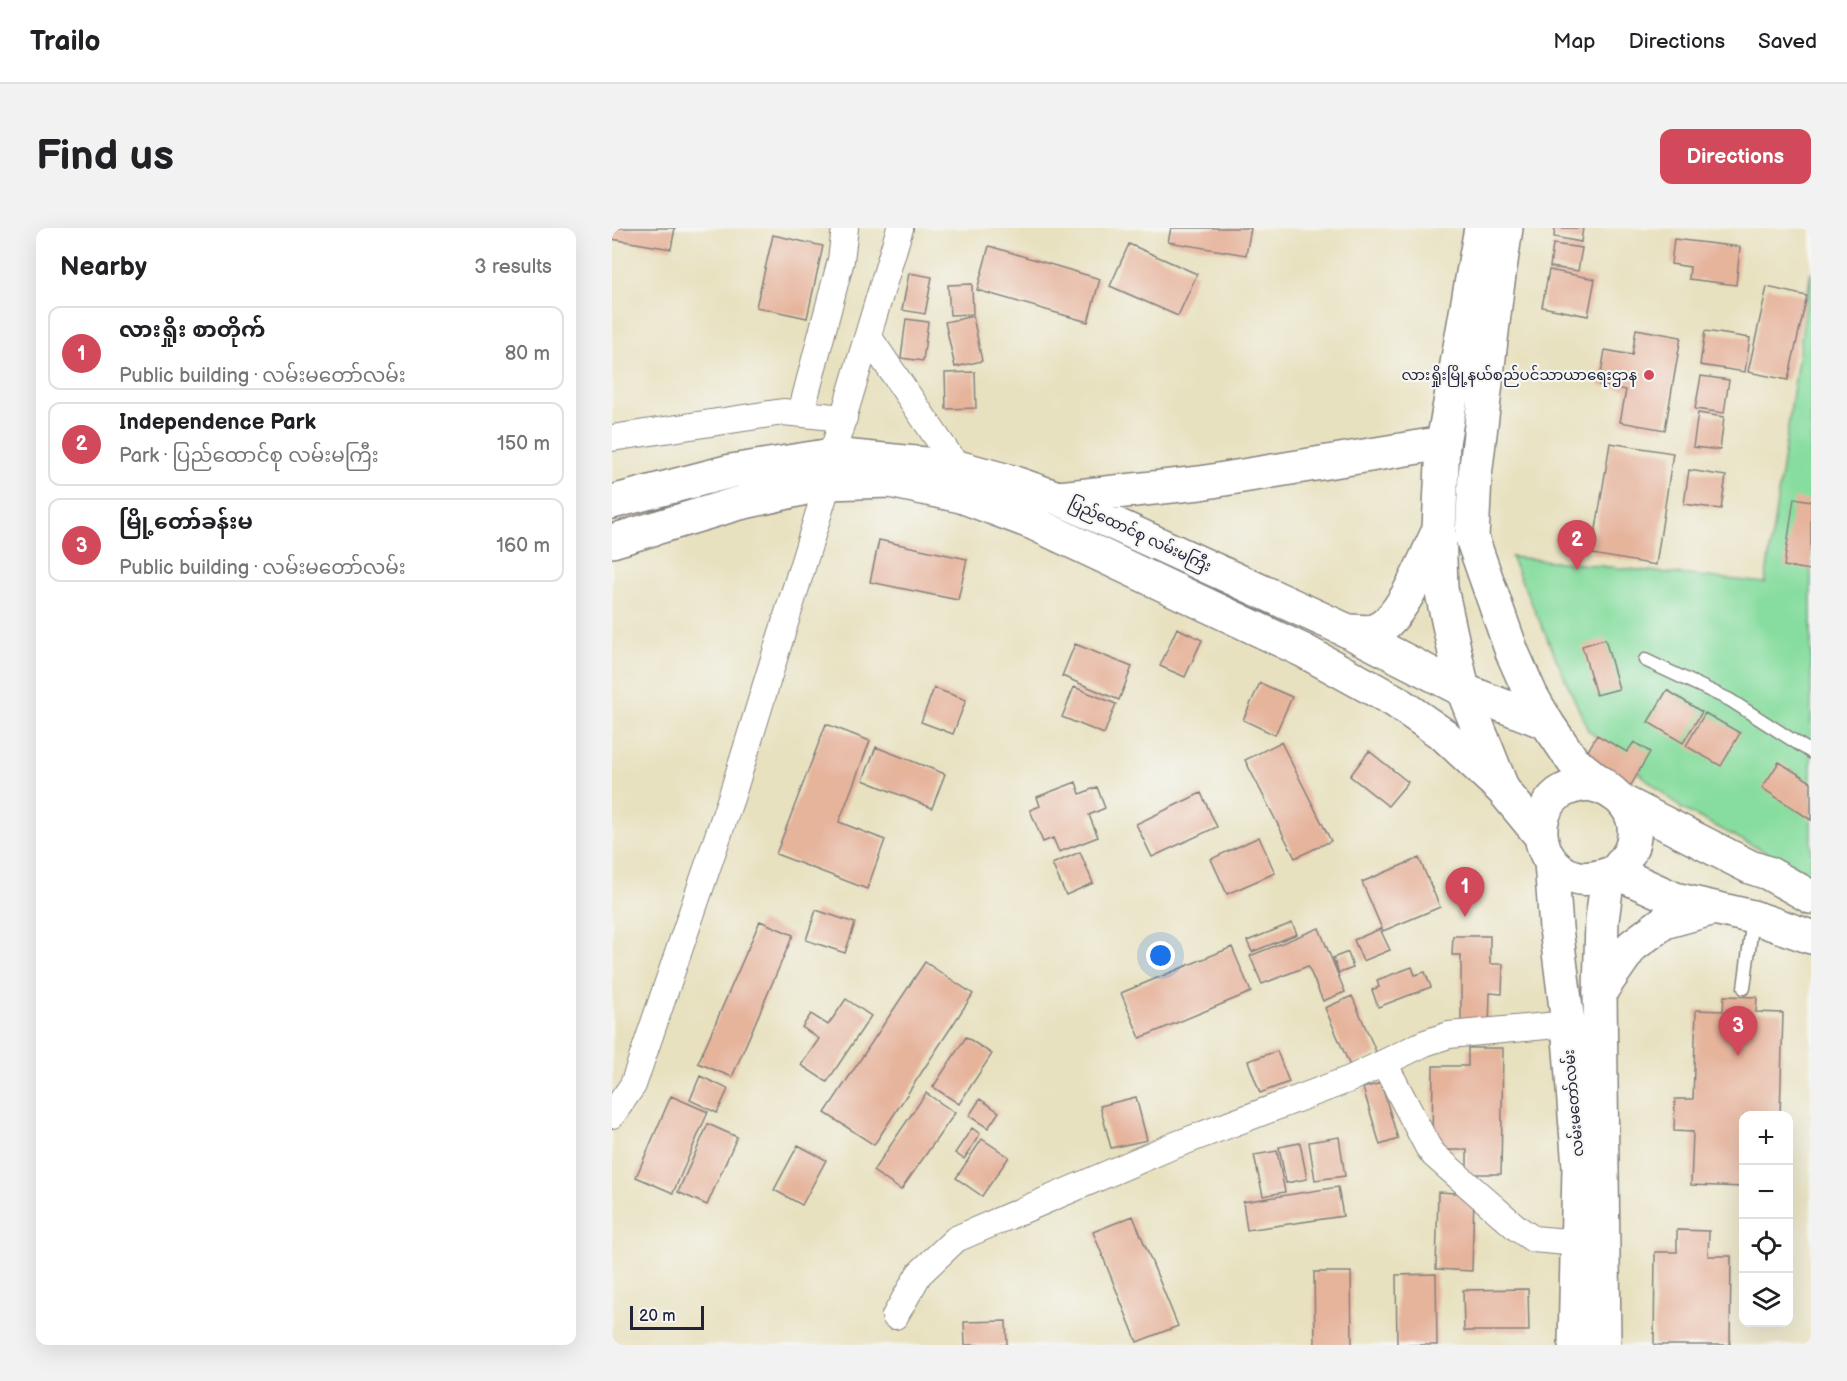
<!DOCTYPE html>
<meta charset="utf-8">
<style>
body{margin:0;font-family:"Balsamiq Sans","Noto Sans Myanmar",sans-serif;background:#f2f2f2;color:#202124}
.controls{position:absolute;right:18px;bottom:18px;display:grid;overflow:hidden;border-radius:12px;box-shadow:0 6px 24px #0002}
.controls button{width:54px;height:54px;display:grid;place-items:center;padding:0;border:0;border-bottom:2px solid #e0e0e0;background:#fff;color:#202124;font:30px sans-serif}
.scale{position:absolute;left:18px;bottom:15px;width:74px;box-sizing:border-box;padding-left:6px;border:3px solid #22223b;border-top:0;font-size:16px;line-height:21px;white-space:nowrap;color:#22223b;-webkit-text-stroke:4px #f6f6f2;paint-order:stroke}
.you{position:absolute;left:549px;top:728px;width:21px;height:21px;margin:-15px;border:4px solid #fff;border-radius:50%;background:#1a73e8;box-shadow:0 0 0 9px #1a73e833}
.badge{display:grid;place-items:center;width:39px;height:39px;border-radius:50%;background:#d1495b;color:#fff;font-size:20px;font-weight:700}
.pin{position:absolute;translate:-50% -50px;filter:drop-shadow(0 2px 3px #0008)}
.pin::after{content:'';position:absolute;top:32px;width:21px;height:18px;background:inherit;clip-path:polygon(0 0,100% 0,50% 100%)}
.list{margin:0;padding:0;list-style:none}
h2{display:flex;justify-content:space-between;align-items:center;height:78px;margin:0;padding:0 24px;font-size:26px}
h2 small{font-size:20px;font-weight:400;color:#757577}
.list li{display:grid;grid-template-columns:39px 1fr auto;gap:18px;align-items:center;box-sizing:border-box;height:84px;margin:0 12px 12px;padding:0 12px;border:2px solid #e0e0e0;border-radius:12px}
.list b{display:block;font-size:22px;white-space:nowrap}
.list p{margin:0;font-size:20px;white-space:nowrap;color:#757577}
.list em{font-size:20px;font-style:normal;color:#757577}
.icon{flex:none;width:33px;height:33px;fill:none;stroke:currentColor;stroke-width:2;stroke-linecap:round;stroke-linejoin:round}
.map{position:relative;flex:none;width:1199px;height:1117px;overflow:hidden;border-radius:12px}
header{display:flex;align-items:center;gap:36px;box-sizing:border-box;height:84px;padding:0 30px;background:#fff;border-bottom:2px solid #e0e0e0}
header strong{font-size:28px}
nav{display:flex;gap:33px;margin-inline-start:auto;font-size:21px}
.intro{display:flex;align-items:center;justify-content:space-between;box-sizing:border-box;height:144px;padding:0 36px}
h1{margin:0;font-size:42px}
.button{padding:15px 27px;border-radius:12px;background:#d1495b;color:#fff;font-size:21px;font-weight:700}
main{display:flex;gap:36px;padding:0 36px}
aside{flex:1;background:#fff;border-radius:12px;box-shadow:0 6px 24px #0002}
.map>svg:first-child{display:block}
</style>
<header>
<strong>Trailo</strong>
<nav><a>Map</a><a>Directions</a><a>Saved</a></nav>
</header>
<div class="intro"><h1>Find us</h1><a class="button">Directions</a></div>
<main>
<aside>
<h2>Nearby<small>3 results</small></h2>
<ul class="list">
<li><span class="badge">1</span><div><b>လားရှိုး စာတိုက်</b><p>Public building · လမ်းမတော်လမ်း</p></div><em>80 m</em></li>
<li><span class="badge">2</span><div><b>Independence Park</b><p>Park · ပြည်ထောင်စု လမ်းမကြီး</p></div><em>150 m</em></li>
<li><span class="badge">3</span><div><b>မြို့တော်ခန်းမ</b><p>Public building · လမ်းမတော်လမ်း</p></div><em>160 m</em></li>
</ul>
</aside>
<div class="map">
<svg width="1199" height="1117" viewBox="0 0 1199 1117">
<rect width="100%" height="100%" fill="#f6f6f2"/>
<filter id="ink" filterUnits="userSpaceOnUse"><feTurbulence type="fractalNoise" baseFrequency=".0167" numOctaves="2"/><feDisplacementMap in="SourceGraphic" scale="12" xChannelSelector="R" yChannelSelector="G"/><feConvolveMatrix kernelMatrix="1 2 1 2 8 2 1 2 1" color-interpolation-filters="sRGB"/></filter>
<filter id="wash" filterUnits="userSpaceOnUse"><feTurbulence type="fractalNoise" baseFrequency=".008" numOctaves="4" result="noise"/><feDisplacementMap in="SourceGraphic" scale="24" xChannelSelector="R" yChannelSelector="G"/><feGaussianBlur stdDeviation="1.35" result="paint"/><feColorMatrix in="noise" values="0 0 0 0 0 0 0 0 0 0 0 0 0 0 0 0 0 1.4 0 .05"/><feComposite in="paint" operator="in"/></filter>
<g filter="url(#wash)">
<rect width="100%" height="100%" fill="#e8e1c0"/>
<path fill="#87dd9f" stroke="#54806d" stroke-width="1.5" d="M1199 43V648L1069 580 976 502 899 329 1153 355Z"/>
<g id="blocks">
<path fill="#e6b39b" d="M0 0H63L59 21 0 11Z
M559 0H639L634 27 556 14Z
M943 0H971L969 14 942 9Z
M161 7 211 18 195 90 144 79Z
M1062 11 1128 19 1124 57 1077 51 1078 39 1059 36Z
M517 16 585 46 566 88 498 58Z
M941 16 970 20 966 43 938 39Z
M377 18 488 51 476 94 365 62Z
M937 42 983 51 976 88 930 79Z
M297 45 320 49 313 86 290 82Z
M360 56 361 86 338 87 336 57Z
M1155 59 1195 68 1176 152 1136 144Z
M361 88 370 133 343 139 333 94Z
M294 91 316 94 311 133 289 130Z
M1024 101 1069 109 1053 202 1008 194 1014 162 987 157 993 122 1020 127Z
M1093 103 1138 110 1133 144 1088 137Z
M363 144 364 180 334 181 333 145Z
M1089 148 1117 152 1112 185 1083 181Z
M1086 185 1112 189 1108 222 1081 219Z
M998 215 1061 225 1044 337 980 326Z
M1077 242 1114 248 1109 281 1072 276Z
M1182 270 1199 273V342L1172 338Z
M267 312 355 331 346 372 258 354Z
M565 400 590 412 573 449 548 438Z
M993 411 1007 461 984 467 970 418Z
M463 416 520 439 507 472 450 448Z
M648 455 680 469 663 507 631 492Z
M462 459 504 476 492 506 450 489Z
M322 460 354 472 341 506 309 494Z
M1055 462 1090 484 1071 515 1036 494Z
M1093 485 1128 505 1109 538 1074 518Z
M214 496 258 513 227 594 273 612 255 661 164 626Z
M985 507 1015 524 1022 514 1038 524 1015 564 968 537Z
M669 514 719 613 683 630 633 532Z
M264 519 333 546 320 580 251 552Z
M757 523 796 554 776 578 738 548Z
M1167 534 1199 554V592L1150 560Z
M464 554 468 566 485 559 493 580 477 587 486 609 447 624 441 610 431 614 418 582 428 578 425 569Z
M589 565 605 599 540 629 524 596Z
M647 609 663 645 615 666 599 631Z
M468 624 481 655 454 667 440 636Z
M807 630 828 679 771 703 750 654Z
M204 682 243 695 233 725 194 712Z
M148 693 181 707 120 849 86 835Z
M680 695 685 706 640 724 635 713Z
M707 700 733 764 711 773 696 738 650 756 638 728Z
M768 701 778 722 751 733 742 712Z
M841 708H878V736H891L890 766 878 765 877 799H849V727H840Z
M620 719 639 764 528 810 509 765Z
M736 724 741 740 727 745 721 730Z
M313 734 361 766 262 917 213 885Z
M800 739 803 747 813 744 819 759 766 779 760 762 767 759 765 752Z
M740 768 765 826 738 838 713 780Z
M1112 768 1145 769 1144 784 1171 785 1168 888H1132V959L1079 957 1081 904 1062 903 1063 871H1081L1084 782 1111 783Z
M234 771 259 788 215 854 189 837 207 811 190 799 199 786 216 797Z
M354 809 380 826 347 876 321 859Z
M856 820H891L889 946H855V922H820L821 838H856Z
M665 823 677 854 648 865 636 833Z
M88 848 116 861 105 885 78 872Z
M769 855 786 911 768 917 751 860Z
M314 865 343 885 289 962 261 943Z
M59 868 96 884 61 965 24 949Z
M524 869 535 912 499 920 488 878Z
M368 871 387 884 376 900 357 888Z
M96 896 125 909 95 977 66 964Z
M360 900 368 906 352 931 343 925Z
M727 909 733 948 703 952 697 914Z
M370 911 397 929 370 968 344 950Z
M688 915 695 951 674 955 667 919Z
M186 917 214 932 190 977 162 962Z
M665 923 673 964 651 968 642 927Z
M726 959 731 988 635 1002 631 974Z
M826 964 862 966 860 1043 824 1041Z
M521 988 566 1098 525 1114 481 1004Z
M1065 1002 1097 1003 1096 1028H1119L1118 1117H1042L1043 1024H1065Z
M702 1044H739L740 1117H703Z
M824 1046 825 1117H785L784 1047Z
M916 1061 917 1103H852L851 1062Z
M394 1093 395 1117H353L352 1094Z"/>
</g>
</g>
<g filter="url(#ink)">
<use href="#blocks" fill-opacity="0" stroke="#85827e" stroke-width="1.5"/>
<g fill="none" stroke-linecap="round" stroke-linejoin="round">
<defs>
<path id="lane" d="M1033 432 1118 472 1199 524
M1132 760 1141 690"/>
<path id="street" d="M256 108 345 239
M189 185 229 32 233 0
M0 210 171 184 232 190
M772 835 816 919 822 927 905 1000 921 1011 966 1015
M0 887 21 857 121 564 216 255 220 227 288 0
M283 1088 307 1046 344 1011 558 919 738 851 813 815 837 807 956 796"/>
<path id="secondary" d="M869 0 831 215 827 301 829 360 851 462 891 562
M894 0 885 61 863 248 860 310 900 424 919 467 935 495
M736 403C744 403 757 405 764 402 790 391 813 331 825 306
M939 634 944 700 956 796 967 939 963 1117
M992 1117 988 764 990 692 996 647"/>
<path id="primary" d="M447 270 588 255 831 215
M0 274 119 243 220 227 345 239 400 254 446 270 736 403 851 462 935 495 961 533 1001 565
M0 313 124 276 216 255 278 253 349 268 421 295 692 423 783 473 832 507 891 562 928 607
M977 556C1009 563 1031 587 1019 621 1016 629 1008 637 1003 644 992 648 979 652 967 650 927 643 916 590 946 566 955 559 966 557 977 556Z
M1013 575 1138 639 1156 645 1199 669
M1003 644 1063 671 1141 689 1199 709
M988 764 1020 718 1052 694 1099 681"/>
</defs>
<use href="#lane" stroke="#85827e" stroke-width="15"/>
<use href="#street" stroke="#85827e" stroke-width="28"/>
<use href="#secondary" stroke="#85827e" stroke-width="36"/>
<use href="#primary" stroke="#85827e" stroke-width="36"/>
<use href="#lane" stroke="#fff" stroke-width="12"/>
<use href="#street" stroke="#fff" stroke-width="26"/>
<use href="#secondary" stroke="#fff" stroke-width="33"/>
<use href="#primary" stroke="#fff" stroke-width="33"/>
</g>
</g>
<circle fill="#d1495b" stroke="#f6f6f2" stroke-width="2" cx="1037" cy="147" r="6"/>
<g text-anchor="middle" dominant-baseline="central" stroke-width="4.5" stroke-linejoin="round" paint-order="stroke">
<g font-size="15" fill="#22223b" stroke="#f6f6f2" text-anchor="end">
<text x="1025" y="147">လားရှိုးမြို့နယ်စည်ပင်သာယာရေးဌာန</text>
</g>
<g font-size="15" fill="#22223b" stroke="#f6f6f2">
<text transform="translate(528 307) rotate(25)">ပြည်ထောင်စု လမ်းမကြီး</text>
<text transform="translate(962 875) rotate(-95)">လမ်းမတော်လမ်း</text>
</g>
</g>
</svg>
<div class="controls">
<button>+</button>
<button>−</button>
<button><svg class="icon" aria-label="locate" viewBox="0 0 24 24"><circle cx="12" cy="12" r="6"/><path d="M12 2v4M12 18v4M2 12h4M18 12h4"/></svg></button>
<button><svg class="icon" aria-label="layers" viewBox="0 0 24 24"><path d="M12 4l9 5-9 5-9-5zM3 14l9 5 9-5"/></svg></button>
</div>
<div class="scale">20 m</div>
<div class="you"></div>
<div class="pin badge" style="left:853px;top:689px">1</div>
<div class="pin badge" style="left:965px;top:342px">2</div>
<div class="pin badge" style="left:1126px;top:828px">3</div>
</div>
</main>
